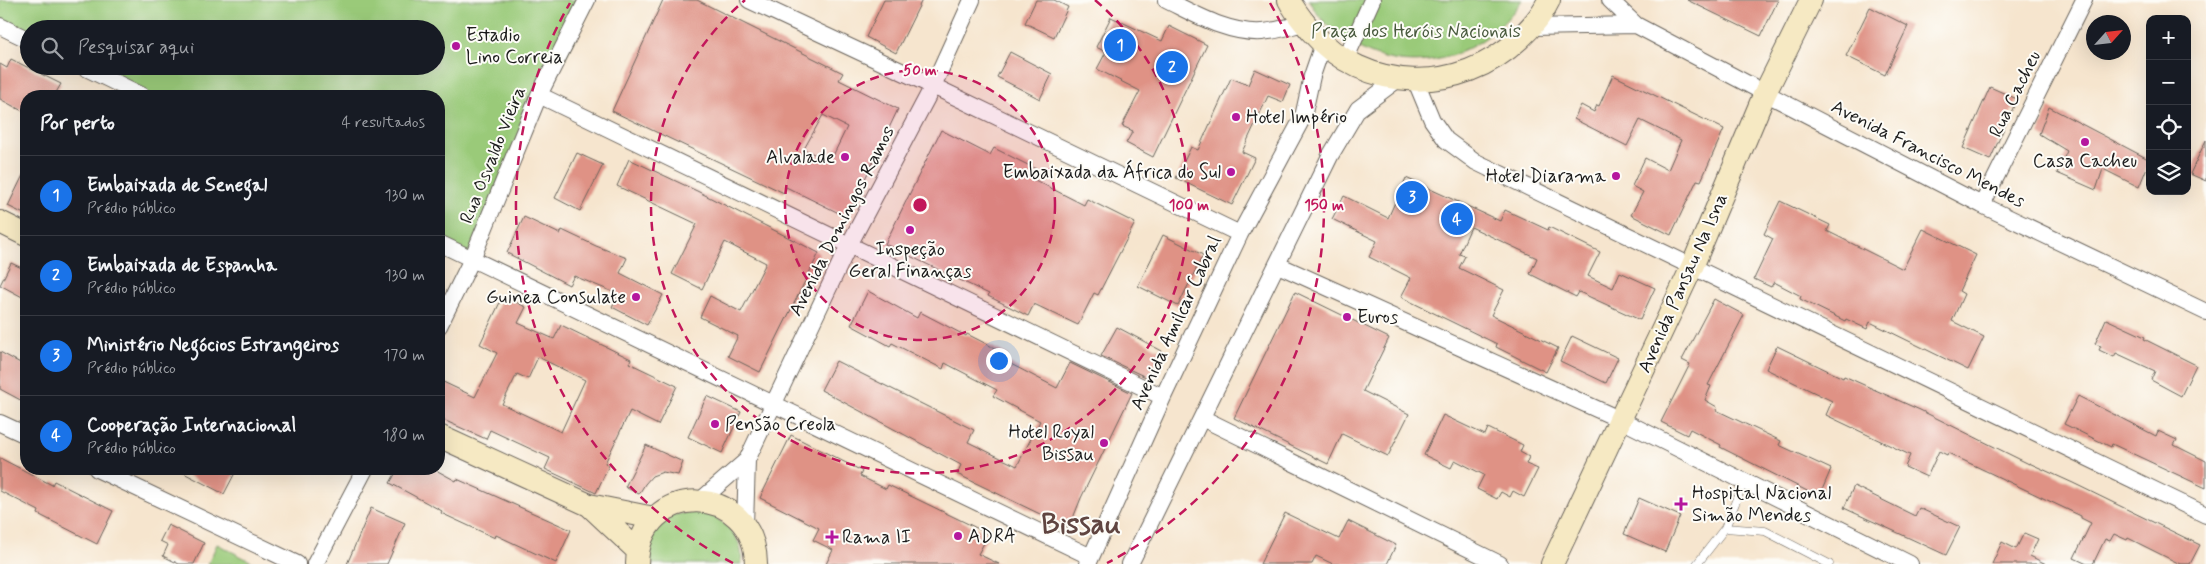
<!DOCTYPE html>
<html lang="pt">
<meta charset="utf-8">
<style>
body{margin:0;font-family:Mynerve,sans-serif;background:#20242c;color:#f1f3f6}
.controls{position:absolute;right:15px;top:15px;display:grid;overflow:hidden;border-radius:10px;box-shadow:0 5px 20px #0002}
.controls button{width:45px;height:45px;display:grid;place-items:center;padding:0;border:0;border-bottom:1px solid #363941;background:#171b24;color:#f1f3f6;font:25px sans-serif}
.compass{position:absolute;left:2086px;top:15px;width:45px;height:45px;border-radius:50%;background:#171b24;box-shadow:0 5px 20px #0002;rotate:63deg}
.you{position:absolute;left:998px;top:360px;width:18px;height:18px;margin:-12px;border:4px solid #fff;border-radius:50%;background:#1a73e8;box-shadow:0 0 0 8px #1a73e833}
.badge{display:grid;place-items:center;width:32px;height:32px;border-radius:50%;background:#1a73e8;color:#fff;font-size:16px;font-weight:700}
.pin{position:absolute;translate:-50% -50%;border:2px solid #fff;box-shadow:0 1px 5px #0006}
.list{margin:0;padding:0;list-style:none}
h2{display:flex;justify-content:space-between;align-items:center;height:65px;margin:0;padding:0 20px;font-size:21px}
h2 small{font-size:16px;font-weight:400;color:#9ea1a6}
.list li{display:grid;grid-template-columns:32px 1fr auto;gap:15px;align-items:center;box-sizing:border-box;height:80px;padding:0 20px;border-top:1px solid #363941}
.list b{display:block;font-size:19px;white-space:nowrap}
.list p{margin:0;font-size:16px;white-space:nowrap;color:#9ea1a6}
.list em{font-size:16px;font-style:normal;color:#9ea1a6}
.icon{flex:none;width:28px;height:28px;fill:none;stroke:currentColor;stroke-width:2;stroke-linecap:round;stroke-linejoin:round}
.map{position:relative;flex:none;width:2206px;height:564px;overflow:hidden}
.search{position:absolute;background:#171b24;box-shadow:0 5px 20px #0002;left:20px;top:20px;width:425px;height:55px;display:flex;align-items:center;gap:12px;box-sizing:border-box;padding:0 18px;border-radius:28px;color:#9ea1a6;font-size:19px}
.panel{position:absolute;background:#171b24;box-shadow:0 5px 20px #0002;left:20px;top:90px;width:425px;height:385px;border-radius:20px}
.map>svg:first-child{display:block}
</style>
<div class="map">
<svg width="2206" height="564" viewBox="0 0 2206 564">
<rect width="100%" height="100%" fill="#fdfcf7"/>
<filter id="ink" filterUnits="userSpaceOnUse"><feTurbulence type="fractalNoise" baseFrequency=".02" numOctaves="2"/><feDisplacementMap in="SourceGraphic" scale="10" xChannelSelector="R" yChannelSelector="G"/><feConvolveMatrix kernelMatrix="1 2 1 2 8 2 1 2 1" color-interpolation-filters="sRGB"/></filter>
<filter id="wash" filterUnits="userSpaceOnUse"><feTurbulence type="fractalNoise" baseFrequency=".0096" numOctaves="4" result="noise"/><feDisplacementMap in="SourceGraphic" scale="20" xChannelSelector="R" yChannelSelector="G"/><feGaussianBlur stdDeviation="1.12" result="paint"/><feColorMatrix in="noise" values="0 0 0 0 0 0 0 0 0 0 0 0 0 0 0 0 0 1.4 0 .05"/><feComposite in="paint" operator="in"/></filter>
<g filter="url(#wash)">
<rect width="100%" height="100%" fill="#f6e5ce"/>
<path fill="#9aca79" stroke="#5b734a" d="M0 0H593L470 255 439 240V96H145L84 66H436V29H29V39L0 25Z
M1309 0H1522C1482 60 1406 83 1345 39 1331 30 1316 15 1309 0Z
M702 511C724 520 745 537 741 564H644L647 540 671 515Z
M217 544 256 564H208Z"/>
<g id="blocks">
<path fill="#df9285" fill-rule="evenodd" d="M663 0H697L843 73 839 80 898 109 847 217 786 187 784 193 612 111ZM823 115 847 127 830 162 804 149Z
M884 0H922L896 53 866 37Z
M1036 0H1054L1068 7 1054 37 1025 23Z
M1687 0H1778L1761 36Z
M1870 7 1908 26 1885 75 1846 56Z
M1111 17 1162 41 1169 26 1207 45 1153 157 1126 143 1133 131 1122 126 1140 91 1097 69 1106 52 1096 47Z
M1010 52 1052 74 1040 99 997 77Z
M11 59 61 84 54 96H26V113L0 99V64L7 68Z
M1255 69 1290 85 1283 102 1268 96 1242 152 1255 158 1232 205 1176 178 1191 147 1198 150 1231 78 1248 85Z
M1613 75 1724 129 1701 181 1697 180 1671 235 1631 215 1643 192 1632 186 1645 158 1668 170 1681 140 1640 120 1627 146 1574 119 1581 105 1594 112 1597 105 1599 106Z
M1990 87 2017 99 1990 160 1963 148Z
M2049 107 2150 160 2139 187 2103 169 2096 190 2057 173 2067 151 2039 134Z
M941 130 990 155 994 148 1036 169 1031 178 1084 205 1087 199 1135 223 1098 295 1094 293 1078 325 1034 304 1028 316 988 296 989 294 885 244Z
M2206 140V181L2190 174Z
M577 153 603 165 580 211 555 198Z
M629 159 697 191 819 253 760 372 728 356 738 336 700 317 710 296 741 312 766 263 725 242 702 289 672 274 697 224 617 186Z
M26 169V215L8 206Z
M1406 178 1500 221 1505 210 1548 230 1549 227 1600 252 1588 276 1613 288 1620 272 1655 288 1640 320 1579 292 1576 297 1530 274 1537 258 1471 227 1459 254 1465 256 1459 268 1504 290 1491 315 1558 348 1546 372 1496 347 1497 344 1401 297 1411 278 1369 257 1377 241 1332 219 1344 196 1388 218Z
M1780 201 1830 225 1827 231 1903 269 1923 229 1976 255 1959 291 1964 294 1952 321 1984 337 1968 370 1870 322 1867 329 1846 319 1845 321 1800 299 1801 296 1774 282 1771 287 1754 279 1773 239 1764 234Z
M524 217 560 234 562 230 596 246 627 258 620 273 663 295 647 325 612 307 618 294 574 276 569 285 507 253Z
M1163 235 1203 255 1178 306 1138 286Z
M11 263 26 270V299L0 285Z
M868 291 917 318 920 312 966 336 967 334 1008 355 1005 361 1057 388 1070 363 1132 393 1081 498 1069 528 957 474 961 465 821 390 836 361 974 430 968 442 1017 466 1040 421 993 396 997 390 945 363 943 369 892 343 890 346 851 325Z
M1295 292 1389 338 1363 391 1409 414 1388 456 1342 434 1328 464 1234 418Z
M503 296 526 307 518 323 554 339 561 325 631 359 629 363 677 386 658 425 630 411 605 463 609 465 596 493 545 469 550 458 490 430 486 439 439 418V380L475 397 497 353 480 344ZM538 357 585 380 561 432 502 404 517 374 528 379Z
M1714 299 1744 315 1708 385 1711 386 1705 400 1717 407 1716 410 1781 441 1779 445 1831 469 1819 497 1720 447 1721 445 1690 429 1687 435 1661 422 1690 364 1682 360Z
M2106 319 2145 337 2144 339 2196 365 2181 396 2151 380 2155 371 2116 353 2114 357 2099 350 2101 346 2095 344Z
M1117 327 1162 351 1148 378 1101 356Z
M1572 336 1618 358 1606 383 1560 361Z
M1777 346 1843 378 1844 376 1920 410 2029 464V463L2073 483 2200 545 2190 564H2180L2128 538 2127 540 2114 534 2110 541 2105 539 2093 564H2087L2074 558 2091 523 2081 518V516L1948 453 1947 455 1939 451 1927 477 1905 467 1910 455 1826 415 1832 401 1766 369Z
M0 352 26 366V403L0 389Z
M707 396 741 412 722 453 688 437Z
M2078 396 2156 436 2158 431 2177 440 2174 445 2206 461V488L2112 444 2111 447 2064 424Z
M1443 415 1485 435 1488 428 1523 445 1520 452 1529 457 1526 464 1538 469 1524 497 1513 491 1510 497 1501 492 1497 499 1477 489 1484 475 1455 460 1451 468 1424 455Z
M791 435 862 471 860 476 886 489 888 485 989 534 978 554 999 564H826L833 550 813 540 819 528 760 498Z
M646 445 683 462 678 475 663 472 652 476 645 484 639 494 625 487Z
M0 458 52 485 54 481 113 511 97 544 38 514 39 511 0 491Z
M176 469H237L224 494Z
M398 469H434L456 481 457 479 571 530 556 563 496 535 495 538 441 513 442 511 390 483Z
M1854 486 1915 516 1919 508 1960 527 1946 555 1844 508Z
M1639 498 1680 516 1665 552 1624 534Z
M371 508 405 523 387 564H347Z
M1285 513 1339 539 1348 521 1396 545 1387 564H1333L1316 556 1312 564H1260Z
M168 525 204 543 194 564H179L163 556 168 545 160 541Z
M2024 533 2038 539 2030 556 2046 564H1992L2002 542 2016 549Z"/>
</g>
</g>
<g filter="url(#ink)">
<use href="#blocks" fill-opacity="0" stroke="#68625a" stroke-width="1"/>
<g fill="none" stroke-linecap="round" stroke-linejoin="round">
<defs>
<path id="lane" d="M1725 528 1744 481
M1697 564 1725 528 1765 531 1829 564"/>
<path id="street" d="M749 0 933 86 1240 234
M1166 0C1195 14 1228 34 1262 32 1276 31 1291 26 1304 23
M1610 0 1636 25 1765 93 1982 205 2206 312
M0 26 29 40
M1532 27 1636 25
M1345 60 1372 0
M82 66 143 96
M1415 79 1432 120 1446 140 1476 162 2206 515
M539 95 1163 397
M1982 205 2084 0
M439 243 1091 557
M1278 265 1621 420 1910 564
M439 326 472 259 539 95 587 0
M1202 418 1500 564
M0 423 26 435
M97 469 297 564
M701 500 747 460 849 245 933 86 972 0
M745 526 747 460
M315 564 365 469
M1088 564 1163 397 1240 234 1303 117 1312 76 1323 44
M1130 564 1330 156 1358 109 1398 79"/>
<path id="secondary" d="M1289 0C1295 12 1303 21 1311 31 1365 94 1460 95 1519 39 1531 28 1542 15 1549 0
M0 222 26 235
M439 436 589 505 654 518
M589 505 638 551
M637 564C639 479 755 482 756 564
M1552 564 1692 267 1765 93 1811 0"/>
</defs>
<use href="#lane" stroke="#68625a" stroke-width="9"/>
<use href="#street" stroke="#68625a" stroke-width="18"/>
<use href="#secondary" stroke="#68625a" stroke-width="24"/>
<use href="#lane" stroke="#fff" stroke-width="8"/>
<use href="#street" stroke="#fff" stroke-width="16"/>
<use href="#secondary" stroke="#f6e9c3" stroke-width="22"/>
</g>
</g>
<circle cx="920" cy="205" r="135" fill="#c2185b" fill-opacity=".12"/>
<g fill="none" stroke="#c2185b" stroke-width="2.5" stroke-dasharray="9 6">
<circle cx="920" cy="205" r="135"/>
<path d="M1095 0A269 269 0 1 1 745 0"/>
<path d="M733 563A404 404 0 0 1 570 3M1270 3A404 404 0 0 1 1107 563"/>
</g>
<g fill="#b5179e" stroke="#fdfcf7" stroke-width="2">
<circle cx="456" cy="46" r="5"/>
<circle cx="1236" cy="117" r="5"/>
<circle cx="2085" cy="142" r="5"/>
<circle cx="845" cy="157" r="5"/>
<circle cx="1231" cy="172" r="5"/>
<circle cx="1616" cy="176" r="5"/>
<circle cx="910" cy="230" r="5"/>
<circle cx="636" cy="297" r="5"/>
<circle cx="1347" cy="317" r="5"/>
<circle cx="715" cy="424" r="5"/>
<circle cx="1104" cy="443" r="5"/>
<path d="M1678.5 496.5h5v5h5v5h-5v5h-5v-5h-5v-5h5z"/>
<circle cx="958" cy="536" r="5"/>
<path d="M829.5 529.5h5v5h5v5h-5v5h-5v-5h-5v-5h5z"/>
</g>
<g text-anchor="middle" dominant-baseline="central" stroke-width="4" stroke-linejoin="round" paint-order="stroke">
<g font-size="19" fill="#48593d" stroke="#fdfcf7">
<text x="1416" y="31">Praça dos Heróis Nacionais</text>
</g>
<g font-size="19" fill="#1c1c1c" stroke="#fdfcf7" text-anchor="start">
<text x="466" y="35">Estadio<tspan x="466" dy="22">Lino Correia</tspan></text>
<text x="1246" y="117">Hotel Império</text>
<text x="835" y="157" text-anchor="end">Alvalade</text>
<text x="2085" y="161" text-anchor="middle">Casa Cacheu</text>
<text x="1221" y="172" text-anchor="end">Embaixada da África do Sul</text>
<text x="1606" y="176" text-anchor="end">Hotel Diarama</text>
<text x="910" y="249" text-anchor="middle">Inspeção<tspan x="910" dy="22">Geral Finanças</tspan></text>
<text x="626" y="297" text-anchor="end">Guinea Consulate</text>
<text x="1357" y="317">Euros</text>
<text x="725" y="424">Pensão Creola</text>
<text x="1094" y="432" text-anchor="end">Hotel Royal<tspan x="1094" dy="22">Bissau</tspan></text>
<text x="1692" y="493">Hospital Nacional<tspan x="1692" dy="22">Simão Mendes</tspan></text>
<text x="968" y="536">ADRA</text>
<text x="842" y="537">Rama II</text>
</g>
<g font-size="19" fill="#1c1c1c" stroke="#fdfcf7">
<text transform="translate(2015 94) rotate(-64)">Rua Cacheu</text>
<text transform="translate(1928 154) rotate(27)">Avenida Francisco Mendes</text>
<text transform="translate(493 155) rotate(-68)">Rua Osvaldo Vieira</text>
<text transform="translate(842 221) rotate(-63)">Avenida Domingos Ramos</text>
<text transform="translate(1683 283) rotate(-66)">Avenida Pansau Na Isna</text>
<text transform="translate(1176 323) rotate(-65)">Avenida Amilcar Cabral</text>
</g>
<g font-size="29" font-weight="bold" fill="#604541" stroke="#fdfcf7">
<text x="1081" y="525">Bissau</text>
</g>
</g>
<circle cx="920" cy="205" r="8" fill="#c2185b" stroke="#fdfcf7" stroke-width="2.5"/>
<g font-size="15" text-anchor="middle" font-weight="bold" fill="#c2185b" stroke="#fdfcf7" stroke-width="4" stroke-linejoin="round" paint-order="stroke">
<text x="920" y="75">50 m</text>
<text x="1189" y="210">100 m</text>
<text x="1324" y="210">150 m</text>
</g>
</svg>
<div class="controls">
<button>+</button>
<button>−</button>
<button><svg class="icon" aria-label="locate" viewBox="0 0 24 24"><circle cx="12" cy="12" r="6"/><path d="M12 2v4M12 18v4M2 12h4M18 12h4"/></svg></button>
<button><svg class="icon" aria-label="layers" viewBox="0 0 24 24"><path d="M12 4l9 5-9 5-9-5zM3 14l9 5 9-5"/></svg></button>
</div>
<svg class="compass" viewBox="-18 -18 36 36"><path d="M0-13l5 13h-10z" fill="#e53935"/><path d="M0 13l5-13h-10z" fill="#9ea1a6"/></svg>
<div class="you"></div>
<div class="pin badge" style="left:1120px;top:45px">1</div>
<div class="pin badge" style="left:1172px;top:67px">2</div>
<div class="pin badge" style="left:1412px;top:197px">3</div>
<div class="pin badge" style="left:1457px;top:219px">4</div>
<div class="search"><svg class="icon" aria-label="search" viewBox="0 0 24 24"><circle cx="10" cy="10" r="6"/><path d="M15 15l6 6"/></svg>Pesquisar aqui</div>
<section class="panel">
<h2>Por perto<small>4 resultados</small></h2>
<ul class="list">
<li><span class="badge">1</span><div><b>Embaixada de Senegal</b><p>Prédio público</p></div><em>130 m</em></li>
<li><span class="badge">2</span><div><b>Embaixada de Espanha</b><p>Prédio público</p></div><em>130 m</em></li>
<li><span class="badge">3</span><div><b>Ministério Negócios Estrangeiros</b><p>Prédio público</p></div><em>170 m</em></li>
<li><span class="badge">4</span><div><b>Cooperação Internacional</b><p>Prédio público</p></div><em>180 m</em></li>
</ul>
</section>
</div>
